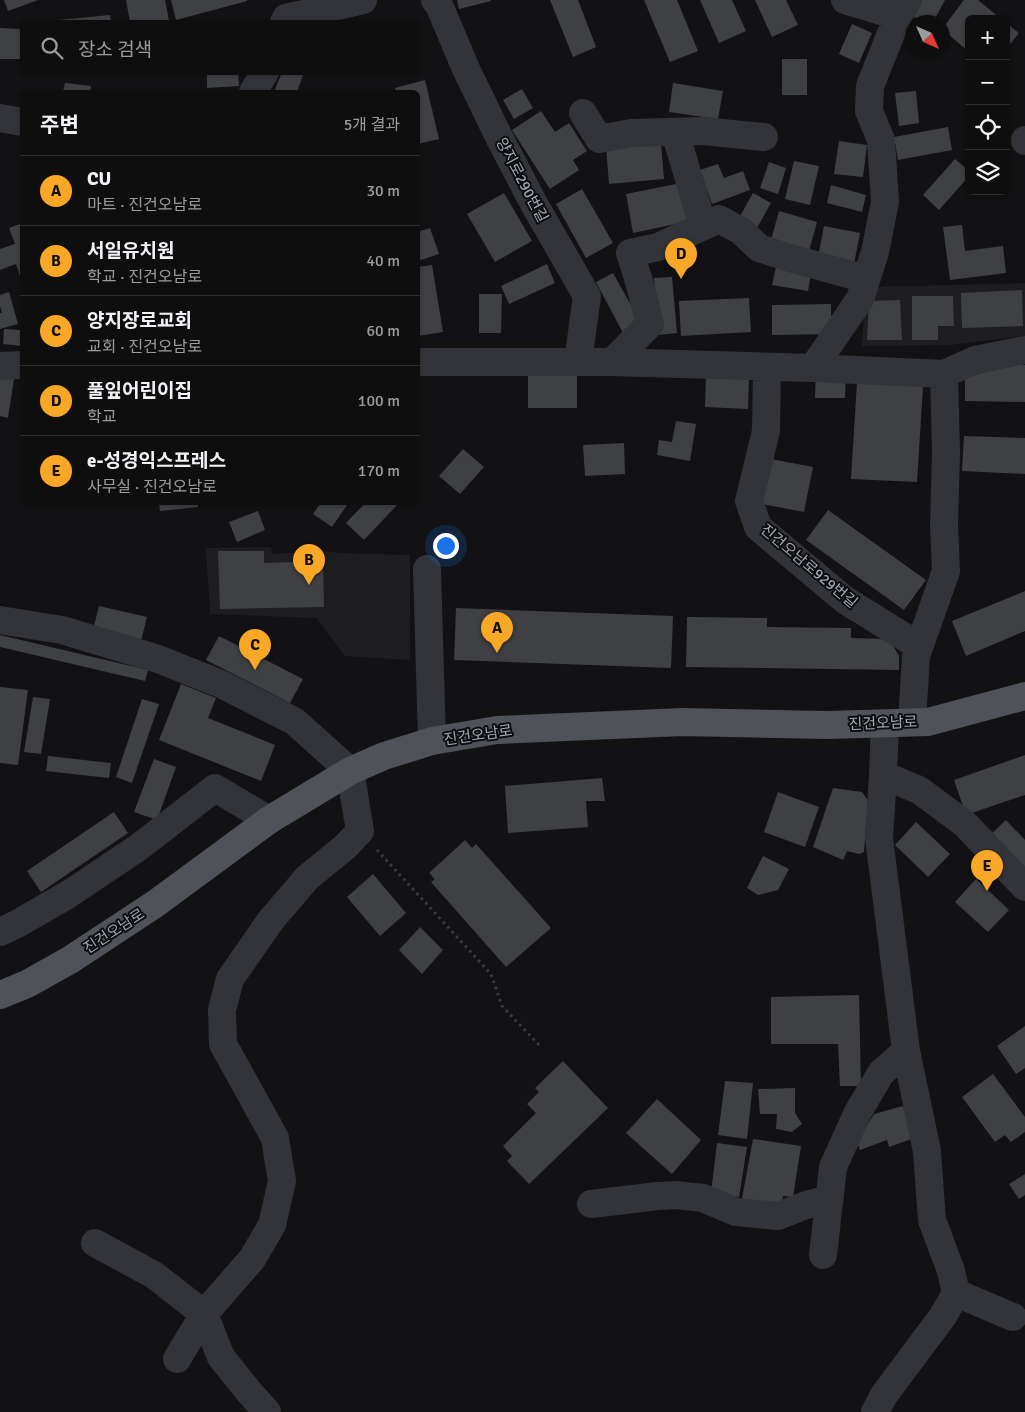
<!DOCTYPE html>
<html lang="ko">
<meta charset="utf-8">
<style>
body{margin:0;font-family:Signika,"Noto Sans KR",sans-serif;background:#171718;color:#f1f3f6}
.controls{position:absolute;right:15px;top:15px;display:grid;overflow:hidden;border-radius:8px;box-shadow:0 1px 4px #0004}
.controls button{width:45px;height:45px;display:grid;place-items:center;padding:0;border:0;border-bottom:1px solid #2e2e2f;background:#0e0e0f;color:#f1f3f6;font:25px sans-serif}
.compass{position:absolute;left:905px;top:15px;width:45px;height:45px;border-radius:50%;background:#0e0e0f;box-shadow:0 1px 4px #0004;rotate:135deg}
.you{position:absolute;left:445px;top:545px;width:18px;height:18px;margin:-12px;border:4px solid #fff;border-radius:50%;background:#1a73e8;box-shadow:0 0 0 8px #1a73e833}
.badge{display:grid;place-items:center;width:32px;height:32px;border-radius:50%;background:#f8a726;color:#111;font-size:16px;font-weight:700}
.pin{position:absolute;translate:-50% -41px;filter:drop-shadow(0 1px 2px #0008)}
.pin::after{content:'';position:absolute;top:26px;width:18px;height:15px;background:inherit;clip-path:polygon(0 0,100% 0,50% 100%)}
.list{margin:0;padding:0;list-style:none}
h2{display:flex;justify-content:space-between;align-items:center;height:65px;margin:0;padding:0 20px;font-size:21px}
h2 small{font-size:16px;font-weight:400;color:#9b9c9e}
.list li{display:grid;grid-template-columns:32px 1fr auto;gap:15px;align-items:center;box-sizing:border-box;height:70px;padding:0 20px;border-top:1px solid #2e2e2f}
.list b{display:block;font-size:19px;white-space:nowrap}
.list p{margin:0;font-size:16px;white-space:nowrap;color:#9b9c9e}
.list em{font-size:16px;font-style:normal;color:#9b9c9e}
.icon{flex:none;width:28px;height:28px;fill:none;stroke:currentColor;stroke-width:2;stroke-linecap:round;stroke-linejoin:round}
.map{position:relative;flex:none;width:1025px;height:1412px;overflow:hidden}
.search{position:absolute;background:#0e0e0f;box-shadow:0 1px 4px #0004;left:20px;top:20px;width:400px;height:55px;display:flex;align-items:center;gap:12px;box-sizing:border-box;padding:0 18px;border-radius:8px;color:#9b9c9e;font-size:19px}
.panel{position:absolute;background:#0e0e0f;box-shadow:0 1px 4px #0004;left:20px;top:90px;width:400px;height:415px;border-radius:8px}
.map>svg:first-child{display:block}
</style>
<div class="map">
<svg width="1025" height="1412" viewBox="0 0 1025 1412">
<rect width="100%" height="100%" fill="#121214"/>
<path fill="#1e1e21" d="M1025 283V336L949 345 862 346 864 309 870 287Z
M271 547 272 554 325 551 340 553 410 555V660L345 656 316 618 210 614 206 548Z"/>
<path fill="#3e4044" d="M4 0H38L8 11Z
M126 0H165L169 21 163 22H130Z
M171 0H247V1L176 20Z
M457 0H490L491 1 459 9Z
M550 0H578L596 47 573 57Z
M644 0H677L698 51 670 62Z
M700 0H732L746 31 719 43Z
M755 0H786L798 25 772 37Z
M922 0H945L933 22H924L913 17Z
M964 0H978L1001 19H969V52L942 29Z
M110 15 111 22H58V20Z
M1006 23 1019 33 1006 49Z
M852 24 872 33 859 63 839 54Z
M0 28 22 29V59H0Z
M782 59H807V95H782Z
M207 72H238L239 86 207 88Z
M282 72H304L297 92H274Z
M425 80 439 139 418 144V92H396L395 88Z
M65 83 91 86 90 92H63Z
M673 83 723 91 718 119 669 112Z
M522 89 533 108 514 119 503 100Z
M916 91 919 123 899 126 895 93Z
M541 111 555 132 569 123 587 151 573 160 579 170 550 189 512 130Z
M948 127 952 150 898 160 894 137Z
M839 141 867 145 863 177 834 174Z
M661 143 664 179 609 184 606 147Z
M955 159 969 171V176L939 210 923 195Z
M794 161 819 166 810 205 785 199Z
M769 162 786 168 778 194 760 188Z
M718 164 724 178 743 171 750 190 712 204 700 170Z
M681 183 689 221 633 233 626 194Z
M831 185 866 195 862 212 827 203Z
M582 189 613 243 586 258 556 204Z
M504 193 532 241 495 262 467 214Z
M753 193 771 203 757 228 739 218Z
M779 211 817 222 809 251 771 240Z
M22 223V282L16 264 0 270V249L15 244 9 228Z
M962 225 965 251 1003 246 1006 273 950 280 943 227Z
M824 226 860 233 854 264 818 257Z
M430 228 439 254 418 261V232Z
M547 264 555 283 509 304 501 286Z
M432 265 443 332 418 336V267Z
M776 267 811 274 808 291 772 285Z
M613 273 641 323 623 333 596 282Z
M672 277 677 333 658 335 654 278Z
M1022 290 1023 326 962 328 961 293Z
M9 292 18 324 0 329V313H2L0 306V295Z
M479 294H502L501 333H479Z
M912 296H953L954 326H938V340H912Z
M749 298 751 332 681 336 679 301Z
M900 300 902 340H867L869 301Z
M831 304V334L772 335V305Z
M21 313H22V346L3 344 4 329 20 330Z
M1016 365H1025V402L965 401V377Z
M816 370 846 371 845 398H815Z
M528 375H577V408H528Z
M0 376 14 379 8 418 0 416Z
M706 377 749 378 748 409 705 407Z
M857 382 923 386 917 482 851 479Z
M676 421 696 424 690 461 657 455 659 440 672 442Z
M964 436 1025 438V474L962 471Z
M624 443 625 474 585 476 583 445Z
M463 449 484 467 460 494 439 476Z
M771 459 813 467 804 512 762 504Z
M159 502H198V507L160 511Z
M321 502H349L332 527 313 514Z
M366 502H400L364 540 346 523Z
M828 510 926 580 904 610 806 540Z
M258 511 265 530 237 542 229 522Z
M218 551H264V563L323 561 324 607 220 609Z
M1025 591V631L966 656 952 621Z
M99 606 147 617 141 641 93 630Z
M456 608 673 616 671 668 454 660Z
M687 617 767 618V627L851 628V638L889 639 899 656V670L686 667Z
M0 635 148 670 145 681 0 647Z
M219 636 303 679 290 703 206 660Z
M181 684 216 698 208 718 275 745 261 781 159 740Z
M0 687 28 690 18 765 0 763Z
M33 697 50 699 41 754 24 752Z
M142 699 159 704 132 783 116 777Z
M1025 755V795L966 815 954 780Z
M48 756 111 763 109 778 46 771Z
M154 759 176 767 157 820 134 812Z
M602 778 605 801H586L588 827 508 833 505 786Z
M833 788 862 792 868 800 864 852 859 854 847 851 843 860 813 847Z
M778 792 819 807 805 847 764 832Z
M114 812 128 833 41 892 27 871Z
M1006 820 1025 840V881L986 839Z
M916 822 950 854 928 877 895 845Z
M465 840 472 848 476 844 551 928 506 967 431 882 435 879 429 873Z
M763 856 789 869 778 890 758 895 747 888Z
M373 874 406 913 380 936 347 897Z
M976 879 1009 910 988 932 955 902Z
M420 927 443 950 422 974 399 950Z
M859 995 861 1086H840L838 1044H771V997Z
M1025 1026V1068L1016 1074 997 1046Z
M563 1061 608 1108 529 1184 507 1161 512 1156 503 1146 536 1113 527 1104 539 1092 535 1088Z
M993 1074 1025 1117V1132L1011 1142 1005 1135 995 1142 962 1097Z
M725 1081 753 1083 747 1139 718 1135Z
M795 1088V1113L802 1124 792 1132 776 1129 777 1114H760L758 1089Z
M657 1099 701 1140 672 1174 626 1133Z
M903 1106 915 1138 889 1147 887 1140 860 1150 857 1142 874 1114Z
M753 1139 801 1146 793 1197 783 1196 781 1207 741 1204Z
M717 1143 747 1147 739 1197 711 1193Z
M1025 1174V1195L1019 1199 1009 1184Z"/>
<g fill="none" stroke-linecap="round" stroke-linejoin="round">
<path stroke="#393b40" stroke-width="3" stroke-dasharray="2.5 4" stroke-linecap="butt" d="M377 850 491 974 502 1006 541 1047"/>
<path stroke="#333439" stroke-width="28" d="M435 0 439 5 466 69 499 137 534 204 587 296 578 362
M845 0 898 16
M284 22 286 18 363 0
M253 92 265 72
M583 113 599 139 631 133 702 131 764 137
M0 118 22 122
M675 132 703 226
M1025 140V141
M418 362H612L813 368 944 374 975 360 1025 350
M612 362 650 324 639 281 630 253 658 247 719 219 741 231 759 248 790 258 866 279
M0 366 22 365
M767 367 766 431 749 501 758 527 845 600 919 646
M813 368 860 299 875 252 885 202 881 140 869 111 870 86 898 16 908 0
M427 569 432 741
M0 620 62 630 158 659 221 684 294 721 350 771 360 831 346 846 307 878 271 920 230 979 222 1010 223 1044 275 1138 282 1181 272 1225 252 1259 204 1314 177 1359
M912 722 916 656 946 571 944 526 946 452 944 374
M883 775 919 790 965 824 1025 887
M0 932 17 924 69 894 139 847 215 788 269 820
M591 1204 658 1196 676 1195 703 1198 736 1212 778 1216 806 1205 829 1199
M95 1243 154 1275 204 1314 221 1357 250 1393 267 1412
M823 1255 833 1167 858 1112 881 1073 906 1051
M956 1293 1013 1317
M875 1412 884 1395 943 1316 956 1293 951 1271 932 1220 927 1151 906 1051 879 838 883 775 885 724"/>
<path stroke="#4f5258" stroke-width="28" d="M0 995 27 984 70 960 155 904 269 820 322 788 350 771 384 756 432 741 497 730 683 722 828 725 928 722 1025 696"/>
</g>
<g text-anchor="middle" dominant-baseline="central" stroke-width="4" stroke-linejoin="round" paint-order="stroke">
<g font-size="15" fill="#a3aab5" stroke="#0d0d0f">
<text transform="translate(522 180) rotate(62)">양지로290번길</text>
<text transform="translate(809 566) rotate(40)">진건오남로929번길</text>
<text transform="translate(883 723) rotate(-2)">진건오남로</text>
<text transform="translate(478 735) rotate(-8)">진건오남로</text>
<text transform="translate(114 931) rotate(-33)">진건오남로</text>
</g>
</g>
</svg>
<div class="controls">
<button>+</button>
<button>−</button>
<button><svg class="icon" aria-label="locate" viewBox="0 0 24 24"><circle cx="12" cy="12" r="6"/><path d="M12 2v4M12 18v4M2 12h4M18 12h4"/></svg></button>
<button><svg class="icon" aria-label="layers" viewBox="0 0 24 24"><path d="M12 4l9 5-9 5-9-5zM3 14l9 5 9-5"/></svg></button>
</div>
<svg class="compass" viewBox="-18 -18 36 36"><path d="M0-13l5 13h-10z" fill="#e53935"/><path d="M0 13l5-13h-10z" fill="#9b9c9e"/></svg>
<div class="you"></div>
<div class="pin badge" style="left:497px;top:653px">A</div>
<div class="pin badge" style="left:309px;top:585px">B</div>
<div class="pin badge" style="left:255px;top:670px">C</div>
<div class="pin badge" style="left:681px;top:279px">D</div>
<div class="pin badge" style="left:987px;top:891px">E</div>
<div class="search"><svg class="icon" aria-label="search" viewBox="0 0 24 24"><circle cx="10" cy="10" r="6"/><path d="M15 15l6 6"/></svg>장소 검색</div>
<section class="panel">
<h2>주변<small>5개 결과</small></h2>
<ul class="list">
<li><span class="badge">A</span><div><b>CU</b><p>마트 · 진건오남로</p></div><em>30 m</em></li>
<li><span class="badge">B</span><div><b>서일유치원</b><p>학교 · 진건오남로</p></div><em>40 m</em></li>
<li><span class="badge">C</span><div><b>양지장로교회</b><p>교회 · 진건오남로</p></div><em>60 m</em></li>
<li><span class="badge">D</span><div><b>풀잎어린이집</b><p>학교</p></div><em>100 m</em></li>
<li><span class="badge">E</span><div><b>e-성경익스프레스</b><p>사무실 · 진건오남로</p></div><em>170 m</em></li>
</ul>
</section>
</div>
